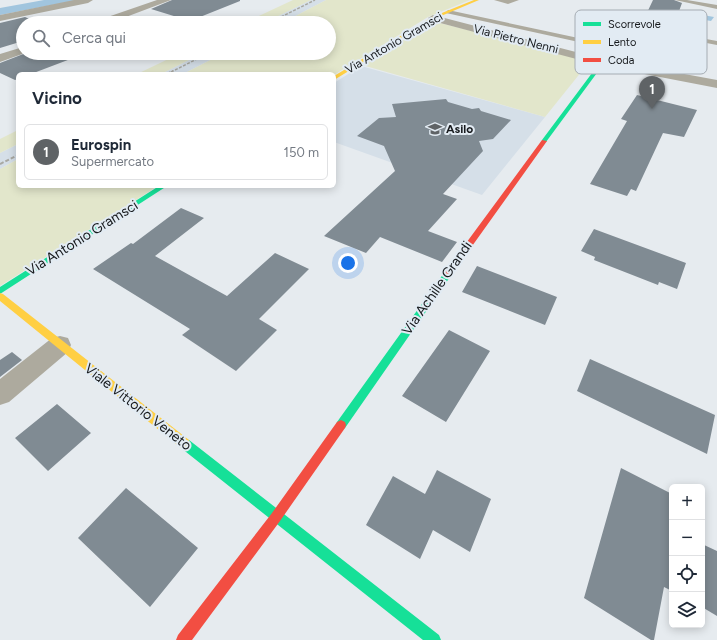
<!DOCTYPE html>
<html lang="it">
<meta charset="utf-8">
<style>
body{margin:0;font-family:Figtree,sans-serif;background:#f6f6f7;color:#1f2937}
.controls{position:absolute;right:12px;bottom:12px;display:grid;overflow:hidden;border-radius:6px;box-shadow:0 2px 10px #0003}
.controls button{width:36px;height:36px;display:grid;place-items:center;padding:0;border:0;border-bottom:1px solid #e0e1e3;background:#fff;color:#1f2937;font:20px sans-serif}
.you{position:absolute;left:348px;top:263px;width:14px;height:14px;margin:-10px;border:3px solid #fff;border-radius:50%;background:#1a73e8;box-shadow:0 0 0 6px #1a73e833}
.badge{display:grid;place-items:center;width:26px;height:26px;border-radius:50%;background:#5f6366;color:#fff;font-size:13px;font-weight:700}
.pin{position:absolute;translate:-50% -33px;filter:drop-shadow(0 1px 2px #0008)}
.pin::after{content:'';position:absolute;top:21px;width:14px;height:12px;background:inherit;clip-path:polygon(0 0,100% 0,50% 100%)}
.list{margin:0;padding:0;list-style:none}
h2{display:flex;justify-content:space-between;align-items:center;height:52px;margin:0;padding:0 16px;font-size:17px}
h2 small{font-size:13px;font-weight:400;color:#747a83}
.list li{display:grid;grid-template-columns:26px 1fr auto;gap:12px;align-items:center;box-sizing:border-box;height:56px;margin:0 8px 8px;padding:0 8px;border:1px solid #e0e1e3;border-radius:6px}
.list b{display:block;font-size:15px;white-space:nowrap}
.list p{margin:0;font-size:13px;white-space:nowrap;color:#747a83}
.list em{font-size:13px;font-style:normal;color:#747a83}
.icon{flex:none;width:22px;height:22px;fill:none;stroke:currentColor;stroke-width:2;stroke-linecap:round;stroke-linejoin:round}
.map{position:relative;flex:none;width:717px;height:640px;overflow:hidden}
.search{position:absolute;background:#fff;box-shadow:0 2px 10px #0003;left:16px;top:16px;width:320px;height:44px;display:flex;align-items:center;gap:10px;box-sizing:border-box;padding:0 14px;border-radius:22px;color:#747a83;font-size:15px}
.panel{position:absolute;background:#fff;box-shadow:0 2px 10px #0003;left:16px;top:72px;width:320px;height:116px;border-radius:6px}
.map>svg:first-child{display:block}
</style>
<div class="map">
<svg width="717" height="640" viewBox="0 0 717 640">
<rect width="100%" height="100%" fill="#e6ebef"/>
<path fill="#d5dfe8" d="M311 0H326L282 23H264Z
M203 53H224L183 74H161Z
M361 66 545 117 482 195 334 142V83Z
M18 144V159L0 169V153Z"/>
<path fill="#e2e6cb" d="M293 0H311L264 23H244Z
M326 0H470L428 17 334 75 183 74 224 53H329V23H282Z
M436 22 590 61 545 117 362 65 431 23Z
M181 53H203L161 74H137Z
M18 130V144L0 153V139Z
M18 159V186H158L0 286V169Z"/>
<path fill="#a1c5de" d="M44 0H78L0 15V8Z
M680 11 714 17 711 21 677 15Z"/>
<path fill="#808b93" d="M172 0H240V1L190 21 151 9Z
M653 0H674L682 3 674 25 644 19Z
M25 17 39 23H23V41L0 48V23Z
M26 53H81V55L31 74H18V79L15 80 0 73V63Z
M637 95 697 110 684 137 663 133 636 191 631 189 627 196 590 184 627 121 621 119Z
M446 99 448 102 472 109 479 108 481 111 511 120 493 139 479 141 483 151 443 194 457 199 428 231 457 242 442 262 380 237 366 253 324 236 395 171 384 146 357 136 379 118 396 117 392 104Z
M181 208 204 218 155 256 227 296 275 253 309 269 259 319 277 330 236 371 182 335 190 329 93 269 131 243 133 244Z
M594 229 686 263 677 289 659 282 658 285 594 260 595 257 581 251Z
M477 266 557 297 545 325 462 292Z
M449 330 490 351 446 422 402 396Z
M12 352 22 360 0 377V360Z
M590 359 715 415 707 454 577 391Z
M57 404 91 433 48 471 15 438Z
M621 468 672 494V591L664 587 654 640H651L584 598Z
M437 470 491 499 470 552 433 530 420 559 366 525 393 476 425 494Z
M126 488 198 548 150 607 78 538Z
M702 544 717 551V616L702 607Z"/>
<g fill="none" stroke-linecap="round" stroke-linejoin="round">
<path fill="#adaa9e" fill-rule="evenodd" d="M494 0H519L508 4Z
M675 0H687L717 5V9Z
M448 10 597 42C613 43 617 37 624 24L636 19 671 25 676 28V33L679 34 717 41V45L675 37 671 35V30L667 27 637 23 628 26C622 42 614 46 597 46L446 13Z"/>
<path fill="#adaa9e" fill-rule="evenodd" d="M74 0H93L88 3 0 21V15Z
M157 0H171L110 23H95L96 21Z
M433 15 603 59 717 80V88L603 66 429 20 428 18Z
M23 47V53H25L0 62V54Z
M60 336 68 338 71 345 68 352 9 402 0 405V379L52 338Z"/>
<path fill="#16e098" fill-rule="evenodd" d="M601 61 605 62 546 142H542V140Z
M159 186H167L0 294V287Z
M447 272 451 275 450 277 345 428 341 430 337 428 336 425 337 422 444 273Z
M185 439 189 440 439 635 441 640H423L181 448 180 444 181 440Z"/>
<path fill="#ffcf43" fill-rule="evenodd" d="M474 0H479L434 19 334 80V76L432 17Z
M0 293 3 294 189 440 190 444 189 448 185 449 181 448 0 301Z"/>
<path fill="#f24e42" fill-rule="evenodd" d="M542 140 547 141 450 277H444L443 275 444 273Z
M341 420 345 422 346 425 345 428 280 521 192 640H176L178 635 272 513 337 422Z"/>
<path stroke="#a8a8a2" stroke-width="1.5" stroke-dasharray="3 1.5" stroke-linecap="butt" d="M269 23 315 0
M205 59 218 53
M171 72 209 53"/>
<path stroke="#a8a8a2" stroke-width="2" stroke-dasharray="4 2" stroke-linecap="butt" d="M167 74 173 71
M0 164 18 155"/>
</g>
<defs>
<symbol id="school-bare" viewBox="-9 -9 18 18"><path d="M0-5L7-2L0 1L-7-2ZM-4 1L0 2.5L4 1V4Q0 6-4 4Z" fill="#5f6366" stroke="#e2ebf3" stroke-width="2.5" paint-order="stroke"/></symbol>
</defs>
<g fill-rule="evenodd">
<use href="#school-bare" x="425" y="119" width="20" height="20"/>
</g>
<g text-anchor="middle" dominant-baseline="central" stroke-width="4" stroke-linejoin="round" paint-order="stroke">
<g font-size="12" fill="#171a1d" stroke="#e2ebf3">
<text transform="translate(516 39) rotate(14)">Via Pietro Nenni</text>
<text transform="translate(394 43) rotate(-30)">Via Antonio Gramsci</text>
</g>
<g font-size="12" font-weight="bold" fill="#171a1d" stroke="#e2ebf3" text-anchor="start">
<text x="446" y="129">Asilo</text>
</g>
<g font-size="14" fill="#171a1d" stroke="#e2ebf3">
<text transform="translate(82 238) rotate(-32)">Via Antonio Gramsci</text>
<text transform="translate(437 288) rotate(-55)">Via Achille Grandi</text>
<text transform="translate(138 407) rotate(38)">Viale Vittorio Veneto</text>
</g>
</g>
<rect x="575" y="10" width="132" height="64" rx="6" fill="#e2ebf3" stroke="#a5acb3" stroke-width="1"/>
<rect x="583" y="22" width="18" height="4" fill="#16e098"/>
<rect x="583" y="40" width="18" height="4" fill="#ffcf43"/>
<rect x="583" y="58" width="18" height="4" fill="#f24e42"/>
<g font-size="11" fill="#171a1d">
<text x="608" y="28">Scorrevole</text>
<text x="608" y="46">Lento</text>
<text x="608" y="64">Coda</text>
</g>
</svg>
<div class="controls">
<button>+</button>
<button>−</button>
<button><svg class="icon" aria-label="locate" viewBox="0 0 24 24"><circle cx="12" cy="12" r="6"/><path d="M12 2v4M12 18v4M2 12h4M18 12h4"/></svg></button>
<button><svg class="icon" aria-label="layers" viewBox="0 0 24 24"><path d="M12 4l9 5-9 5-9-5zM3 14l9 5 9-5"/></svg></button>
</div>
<div class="you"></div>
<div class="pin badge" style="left:652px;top:109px">1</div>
<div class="search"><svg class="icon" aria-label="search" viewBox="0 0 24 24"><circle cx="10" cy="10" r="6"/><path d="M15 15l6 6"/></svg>Cerca qui</div>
<section class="panel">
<h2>Vicino<small></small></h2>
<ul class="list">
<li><span class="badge">1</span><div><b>Eurospin</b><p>Supermercato</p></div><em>150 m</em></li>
</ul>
</section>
</div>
